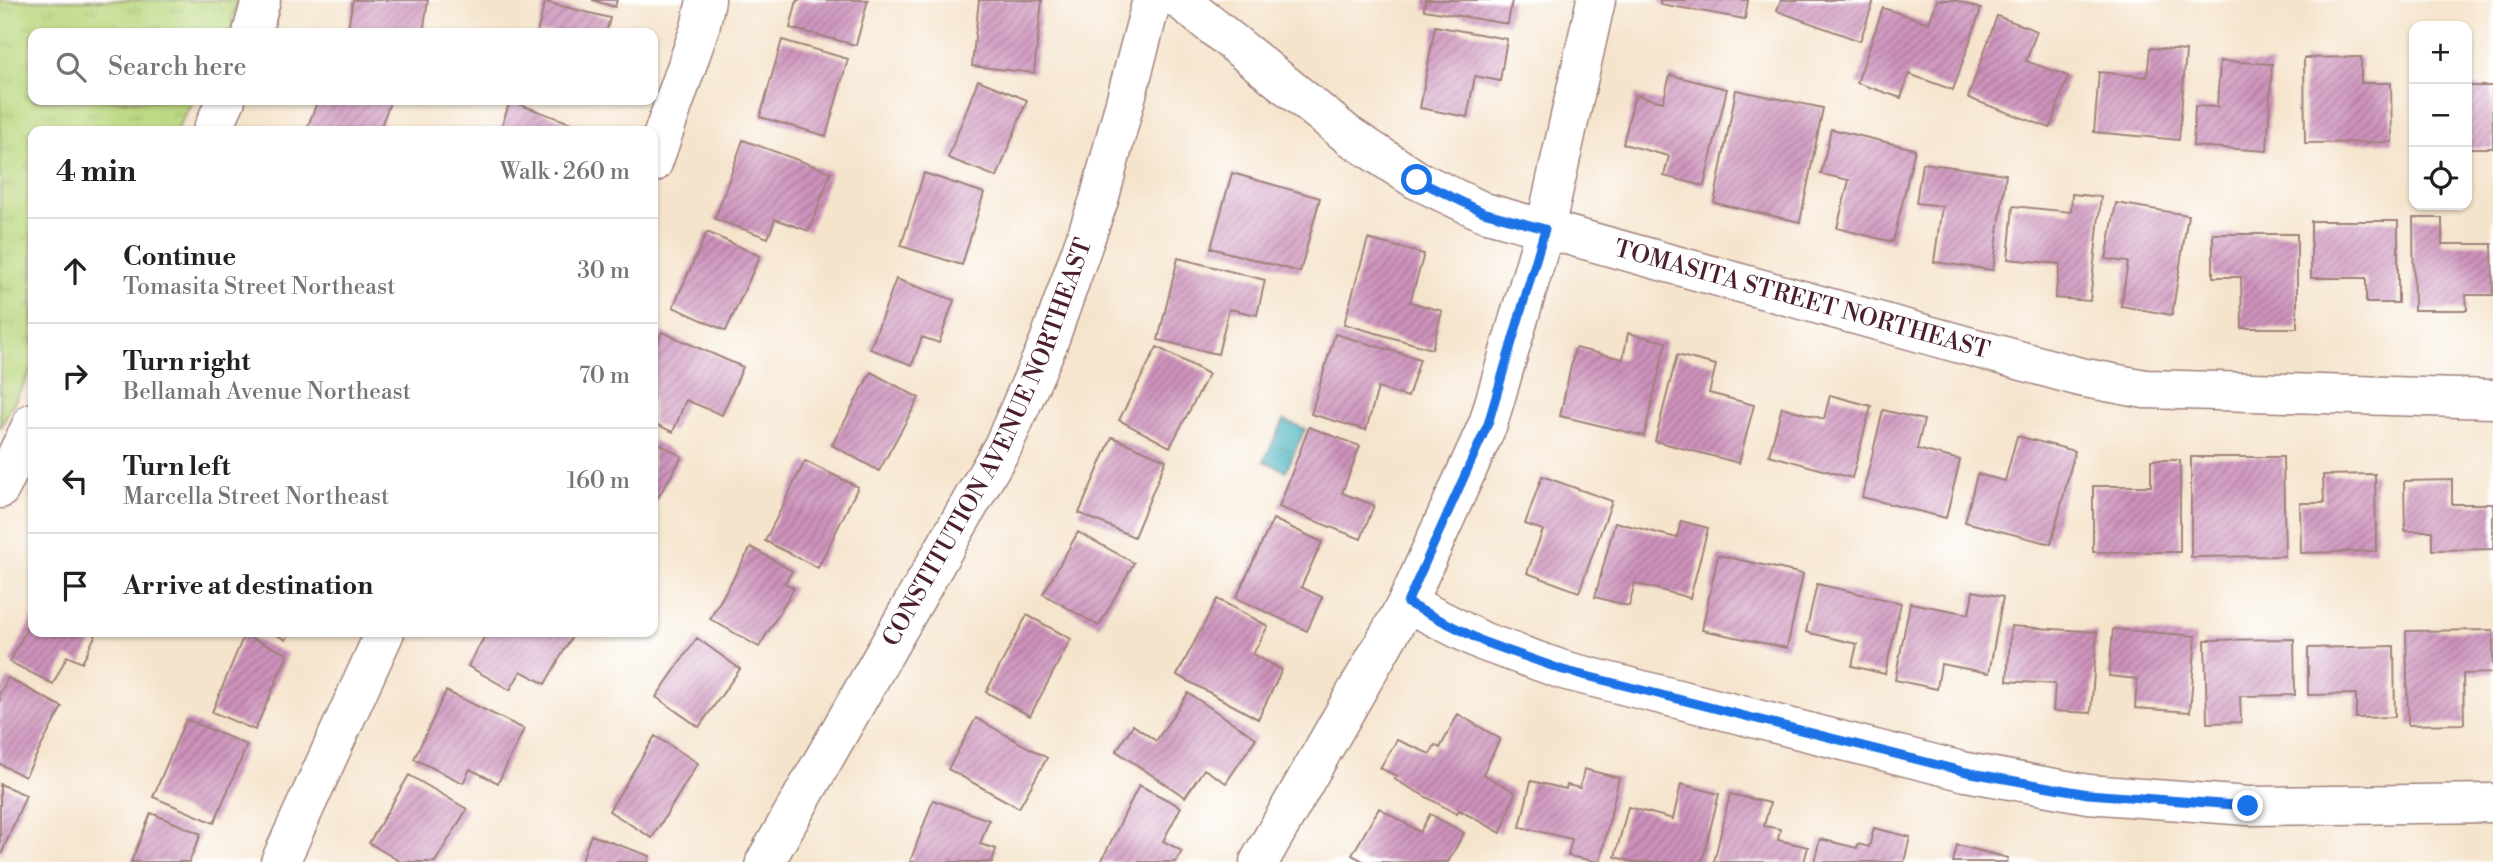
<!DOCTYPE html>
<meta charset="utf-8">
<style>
body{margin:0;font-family:"Libre Bodoni",serif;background:#f6f6f6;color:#202124}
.controls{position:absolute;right:21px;top:21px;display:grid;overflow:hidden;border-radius:14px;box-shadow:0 2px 5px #0004}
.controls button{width:63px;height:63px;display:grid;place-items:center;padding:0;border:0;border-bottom:2px solid #e0e0e0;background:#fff;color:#202124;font:35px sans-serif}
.stop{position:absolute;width:21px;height:21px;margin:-16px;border:5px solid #1a73e8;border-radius:50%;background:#fff}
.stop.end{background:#1a73e8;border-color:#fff;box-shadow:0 2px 7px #0008}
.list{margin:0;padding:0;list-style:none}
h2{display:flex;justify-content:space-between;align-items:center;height:91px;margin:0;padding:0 28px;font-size:30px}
h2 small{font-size:23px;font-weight:400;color:#757577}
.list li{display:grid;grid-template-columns:46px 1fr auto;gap:21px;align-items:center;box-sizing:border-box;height:105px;padding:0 28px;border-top:2px solid #e0e0e0}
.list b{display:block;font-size:26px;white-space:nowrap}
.list p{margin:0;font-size:23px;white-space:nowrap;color:#757577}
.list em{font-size:23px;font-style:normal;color:#757577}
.icon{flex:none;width:38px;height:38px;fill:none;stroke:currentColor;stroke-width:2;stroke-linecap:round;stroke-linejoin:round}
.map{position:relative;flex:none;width:2493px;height:862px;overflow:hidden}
.search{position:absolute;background:#fff;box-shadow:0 2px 5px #0004;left:28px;top:28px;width:630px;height:77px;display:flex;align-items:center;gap:18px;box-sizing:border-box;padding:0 24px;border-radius:14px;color:#757577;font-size:26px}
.panel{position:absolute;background:#fff;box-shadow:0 2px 5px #0004;left:28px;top:126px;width:630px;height:511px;border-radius:14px}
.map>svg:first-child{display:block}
</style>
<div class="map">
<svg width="2493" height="862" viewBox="0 0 2493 862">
<defs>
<pattern id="park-tufts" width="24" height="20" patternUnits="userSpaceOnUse" patternTransform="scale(1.75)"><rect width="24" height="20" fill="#b9d67c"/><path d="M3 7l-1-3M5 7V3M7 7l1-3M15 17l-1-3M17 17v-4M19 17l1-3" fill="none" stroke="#a1b76b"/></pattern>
<pattern id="water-ripples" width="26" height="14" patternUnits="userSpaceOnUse" patternTransform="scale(1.75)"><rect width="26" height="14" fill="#3eaeba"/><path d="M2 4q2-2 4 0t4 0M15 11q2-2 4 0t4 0" fill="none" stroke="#368d97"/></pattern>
<pattern id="building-hatch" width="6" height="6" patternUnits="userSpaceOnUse" patternTransform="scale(1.75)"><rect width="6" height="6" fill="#cd92bb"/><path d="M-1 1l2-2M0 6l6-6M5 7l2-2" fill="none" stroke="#a87798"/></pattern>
</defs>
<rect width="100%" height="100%" fill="#fff"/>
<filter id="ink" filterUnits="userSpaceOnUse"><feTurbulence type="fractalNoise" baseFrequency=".0143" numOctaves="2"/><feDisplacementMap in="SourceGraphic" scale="14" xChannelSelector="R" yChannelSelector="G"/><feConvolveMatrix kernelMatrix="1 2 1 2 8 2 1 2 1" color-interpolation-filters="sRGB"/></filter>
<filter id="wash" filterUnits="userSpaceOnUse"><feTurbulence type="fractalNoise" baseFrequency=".00686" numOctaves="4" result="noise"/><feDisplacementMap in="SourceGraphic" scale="28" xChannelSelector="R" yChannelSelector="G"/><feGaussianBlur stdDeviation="1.57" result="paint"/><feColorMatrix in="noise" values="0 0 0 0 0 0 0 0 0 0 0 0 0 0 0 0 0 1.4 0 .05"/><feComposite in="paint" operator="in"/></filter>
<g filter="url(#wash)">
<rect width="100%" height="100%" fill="#f5e4cc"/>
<path fill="url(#park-tufts)" stroke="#827a54" stroke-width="2" d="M0 0H237L230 33H33V100H193L176 131H33V367L0 428Z"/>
<path fill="url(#water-ripples)" stroke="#446672" stroke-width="2" d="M1284 420 1305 429 1286 471 1264 461Z"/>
<g id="blocks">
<path fill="url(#building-hatch)" d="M353 0H428L423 33H347Z
M592 0H617L615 7Z
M797 0H868L856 45 790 28Z
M979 0H1042L1034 73 972 66Z
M1425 0H1512L1508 24 1424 10Z
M1660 0H1748L1745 19 1660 4Z
M1781 0H1874L1860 41 1777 11Z
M1937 0H1955L1981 9 1953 90 1909 74 1901 98 1857 83 1883 8 1929 23Z
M545 2 610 18 606 33H537Z
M1997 16 2037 31 2026 61 2068 76 2050 128 1968 98Z
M1435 26 1507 39 1500 81 1475 76 1467 117 1420 108Z
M782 40 848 59 826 136 760 117Z
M2150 48 2186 51 2179 140 2094 132 2099 72 2147 77Z
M2361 57V83H2391L2392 142 2305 143 2304 58Z
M2220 61 2272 64 2267 151 2193 146 2195 106 2217 107Z
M1670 75 1727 89 1704 186 1664 176 1669 156 1623 144 1635 95 1663 102Z
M978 80 1027 100 997 177 948 158Z
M2467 86H2492L2493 148H2467Z
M1736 90 1823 108 1800 222 1714 203Z
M318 100H391L379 131H306Z
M510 101 579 126 577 131H500Z
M1831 129 1915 149 1893 242 1837 228 1849 180 1821 174Z
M743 140 831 172 809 231 775 219 768 238 715 219Z
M1922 163 2006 174 1993 270 1934 262 1942 206 1916 203Z
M924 173 984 193 962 265 901 246Z
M1232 173 1320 198 1300 272 1211 248Z
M2072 194 2101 197 2090 301 2055 298 2060 264 2008 259 2013 206 2071 212Z
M2116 203 2188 215 2172 315 2121 306 2128 262 2106 259Z
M2413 218H2442V244H2492L2493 295H2466L2467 310H2414Z
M2311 221H2398V303H2366V278H2311Z
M707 232 760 256 726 331 673 307Z
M2213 234H2297V328H2242L2241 277H2213Z
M1368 239 1424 254 1410 302 1442 311 1432 349 1344 324Z
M1178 258 1265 280 1257 315 1229 309 1218 354 1158 340Z
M896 279 954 300 939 343 922 337 912 365 870 349Z
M662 332 743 367 722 415 686 400 673 432 653 423V353Z
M1628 333 1666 342 1644 436 1560 416 1575 348 1623 359Z
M1335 334 1420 359 1408 397 1378 388 1366 430 1311 414Z
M1157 347 1209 374 1170 447 1119 420Z
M1677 355 1716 365 1709 393 1754 405 1739 463 1655 441Z
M871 372 919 398 879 471 832 445Z
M1830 395 1871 406 1852 478 1769 455 1782 407 1824 419Z
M1883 410 1924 420 1917 449 1960 460 1946 518 1862 497Z
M1309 427 1360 446 1342 493 1374 505 1361 539 1279 507Z
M2017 436 2075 451 2051 544 1965 522 1977 474 2005 481Z
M1112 437 1166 460 1134 537 1079 513Z
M653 440 682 457 653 506Z
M2191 457H2283L2285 556 2191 557Z
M2151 460H2180V552H2093V486H2151Z
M805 461 858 487 818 568 765 541Z
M2375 474 2376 551 2301 553 2300 503H2324L2323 475Z
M1542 476 1612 501 1579 592 1527 573 1543 530 1525 524Z
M2452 480V504H2493V549L2432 550V531H2405L2404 481Z
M1273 519 1322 542 1301 587 1322 597 1307 631 1236 598Z
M1681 521 1708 528 1690 598 1635 583 1629 606 1595 597 1615 522 1677 538Z
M1078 532 1134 563 1099 626 1043 594Z
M751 547 792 571 785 583 794 588 759 647 710 619Z
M1718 555 1803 574 1787 648 1702 630Z
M1817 584 1901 603 1885 674 1852 666 1857 644 1806 632Z
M1973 591 2003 597 1989 673 1941 664 1937 689 1895 680 1910 603 1969 614Z
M1217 599 1268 626 1253 654 1282 670 1258 719 1177 675Z
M33 615V632H97L82 663 67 656 53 684 10 662Z
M1027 615 1071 639 1030 716 986 692Z
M2011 626 2097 632 2091 713 2053 711 2055 684 2007 681Z
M2113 629 2196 636 2190 712 2135 708 2137 679 2109 676Z
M2493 630V673L2463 674 2464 724 2408 725 2406 631Z
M271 632H290L286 640Z
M487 632H572L574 633 545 684 521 671 510 690 468 666Z
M244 635 288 654 255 730 212 712Z
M697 638 740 669 699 727 656 697Z
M2294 639 2295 695 2240 696 2241 722 2207 723 2205 640Z
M2394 646 2395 717 2356 718V694L2308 695V648Z
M8 678 62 707 25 777 0 764V693Z
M446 691 524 729 498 783 470 769 463 783 414 759Z
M1188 693 1256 738 1226 783 1204 769 1185 797 1116 751 1133 725 1156 741Z
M1458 714 1500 739 1483 774 1515 792 1501 833 1459 810 1457 814 1394 779 1397 776 1380 768 1397 740 1430 754 1435 745 1440 748Z
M976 718 1047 758 1019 808 948 769Z
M186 719 247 745 214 823 153 797Z
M655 736 698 763 652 838 609 811Z
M1584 769 1619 778 1600 862 1568 856 1572 839 1520 827 1531 781 1566 789 1567 785 1580 788Z
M409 775 467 809 435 862H401L369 843Z
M0 784 26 795 0 857Z
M1681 784 1719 794 1702 862H1634L1615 857 1628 807 1673 819Z
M1139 785 1181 807 1163 841 1182 851 1176 862H1101Z
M1730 794 1770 803 1764 826 1780 829 1778 840 1808 847 1804 862H1714Z
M933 800 989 820 980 844 996 849 992 862H910Z
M1379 808 1420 832 1430 814 1464 833 1448 862H1365L1352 855Z
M151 813 201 834 189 862H131Z
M1874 828 1910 837 1904 862H1814L1820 839 1857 848 1858 844 1869 847Z
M591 835 650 856 648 862H581Z
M1957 845 2008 858 2007 862H1953Z"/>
</g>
</g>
<g filter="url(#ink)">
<use href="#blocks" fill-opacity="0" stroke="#a0827c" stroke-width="2"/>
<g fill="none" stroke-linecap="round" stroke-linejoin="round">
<defs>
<g id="minor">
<path id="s1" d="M1180 0 1348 135 1417 180 1484 212 2080 377 2145 389 2493 399"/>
<path d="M252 33 261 0"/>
<path d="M212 131 226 100"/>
<path d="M653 163 700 28 706 0"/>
<path d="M0 489 33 422"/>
<path d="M1407 603 1484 642 1563 670 1966 772 2088 794 2248 806 2493 803"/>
<path d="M280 862 385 632"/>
<path d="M1259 862 1407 603 1488 424 1545 229 1596 0"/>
</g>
<g id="tertiary">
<path id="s2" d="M765 862 1003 446 1048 344 1099 200 1152 0"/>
</g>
</defs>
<use href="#minor" stroke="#a0827c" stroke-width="41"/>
<use href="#tertiary" stroke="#a0827c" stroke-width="41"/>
<use href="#minor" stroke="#fff" stroke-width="38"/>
<use href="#tertiary" stroke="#fff" stroke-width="38"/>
</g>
</g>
<g fill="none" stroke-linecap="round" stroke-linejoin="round" filter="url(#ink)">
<path stroke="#1a73e8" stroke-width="9" d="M1417 180 1483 212 1545 229 1488 424 1407 603 1484 642 1563 670 1966 772 2088 794 2248 806"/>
</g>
<g text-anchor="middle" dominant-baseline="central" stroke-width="6" stroke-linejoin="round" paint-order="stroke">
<g font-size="24" fill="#4a1f2b" stroke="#fff">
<text stroke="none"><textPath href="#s1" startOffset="702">TOMASITA STREET NORTHEAST</textPath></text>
<text stroke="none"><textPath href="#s2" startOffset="476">CONSTITUTION AVENUE NORTHEAST</textPath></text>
</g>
</g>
</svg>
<div class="controls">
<button>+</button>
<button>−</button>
<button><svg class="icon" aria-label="locate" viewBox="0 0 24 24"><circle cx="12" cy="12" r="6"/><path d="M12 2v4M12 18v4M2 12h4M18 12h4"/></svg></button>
</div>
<div class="stop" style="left:1417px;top:180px"></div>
<div class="stop end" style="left:2248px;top:806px"></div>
<div class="search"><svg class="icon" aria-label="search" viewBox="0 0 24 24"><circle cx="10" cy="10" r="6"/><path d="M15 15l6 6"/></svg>Search here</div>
<section class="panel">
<h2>4 min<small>Walk · 260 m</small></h2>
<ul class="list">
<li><svg class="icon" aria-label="ahead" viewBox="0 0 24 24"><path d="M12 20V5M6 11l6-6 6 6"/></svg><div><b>Continue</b><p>Tomasita Street Northeast</p></div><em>30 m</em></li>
<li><svg class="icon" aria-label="right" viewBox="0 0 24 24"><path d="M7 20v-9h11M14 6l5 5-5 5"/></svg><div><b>Turn right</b><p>Bellamah Avenue Northeast</p></div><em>70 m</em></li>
<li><svg class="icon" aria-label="left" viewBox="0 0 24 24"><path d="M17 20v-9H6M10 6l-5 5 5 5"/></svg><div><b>Turn left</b><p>Marcella Street Northeast</p></div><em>160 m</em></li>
<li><svg class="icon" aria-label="arrive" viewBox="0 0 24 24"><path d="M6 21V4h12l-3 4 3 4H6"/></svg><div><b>Arrive at destination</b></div></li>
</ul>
</section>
</div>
